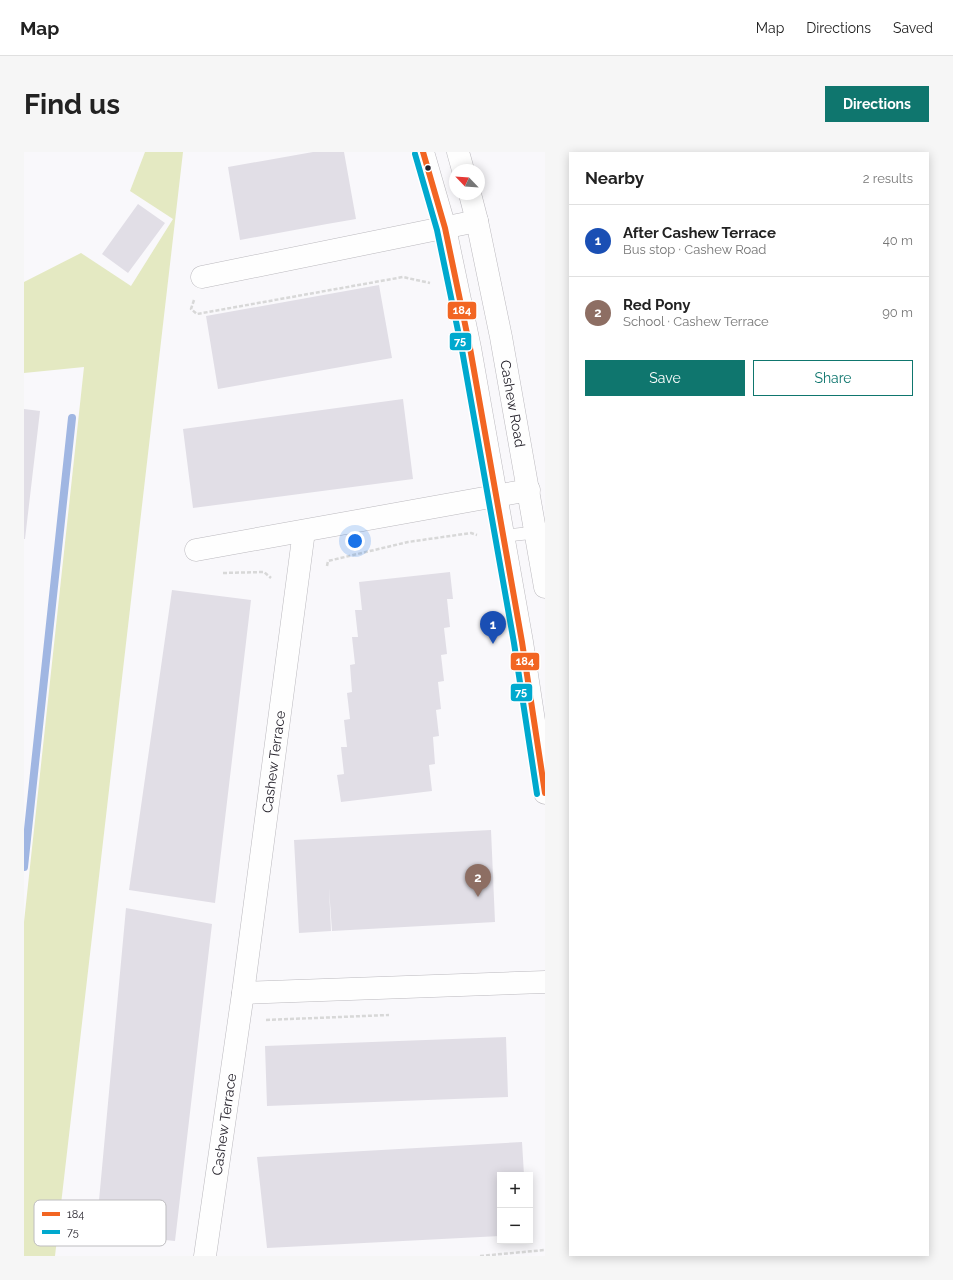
<!DOCTYPE html>
<meta charset="utf-8">
<style>
body{margin:0;font-family:Raleway,sans-serif;background:#f6f6f6;color:#222}
.controls{position:absolute;right:12px;bottom:12px;display:grid;overflow:hidden;border-radius:0px;box-shadow:0 2px 10px #0003}
.controls button{width:36px;height:36px;display:grid;place-items:center;padding:0;border:0;border-bottom:1px solid #e0e0e0;background:#fff;color:#222;font:20px sans-serif}
.compass{position:absolute;left:425px;top:12px;width:36px;height:36px;border-radius:50%;background:#fff;box-shadow:0 2px 10px #0003;rotate:295deg}
.you{position:absolute;left:331px;top:389px;width:14px;height:14px;margin:-10px;border:3px solid #fff;border-radius:50%;background:#1a73e8;box-shadow:0 0 0 6px #1a73e833}
.badge{display:grid;place-items:center;width:26px;height:26px;border-radius:50%;background:#0f766e;color:#fff;font-size:13px;font-weight:700}
.pin{position:absolute;translate:-50% -33px;filter:drop-shadow(0 1px 2px #0008)}
.pin::after{content:'';position:absolute;top:21px;width:14px;height:12px;background:inherit;clip-path:polygon(0 0,100% 0,50% 100%)}
.list{margin:0;padding:0;list-style:none}
h2{display:flex;justify-content:space-between;align-items:center;height:52px;margin:0;padding:0 16px;font-size:17px}
h2 small{font-size:13px;font-weight:400;color:#767676}
.list li{display:grid;grid-template-columns:26px 1fr auto;gap:12px;align-items:center;box-sizing:border-box;height:72px;padding:0 16px;border-top:1px solid #e0e0e0}
.list b{display:block;font-size:15px;white-space:nowrap}
.list p{margin:0;font-size:13px;white-space:nowrap;color:#767676}
.list em{font-size:13px;font-style:normal;color:#767676}
.actions{display:flex;gap:8px;padding:12px 16px}
.actions a{flex:1;padding:9px 0;border:1px solid #0f766e;border-radius:0px;text-align:center;font-size:14px;color:#0f766e}
.actions .main{background:#0f766e;color:#fff}
.map{position:relative;flex:none;width:521px;height:1104px;overflow:hidden;border-radius:0px}
header{display:flex;align-items:center;gap:24px;box-sizing:border-box;height:56px;padding:0 20px;background:#fff;border-bottom:1px solid #e0e0e0}
header strong{font-size:19px}
nav{display:flex;gap:22px;margin-inline-start:auto;font-size:14px}
.intro{display:flex;align-items:center;justify-content:space-between;box-sizing:border-box;height:96px;padding:0 24px}
h1{margin:0;font-size:28px}
.button{padding:10px 18px;border-radius:0px;background:#0f766e;color:#fff;font-size:14px;font-weight:700}
main{display:flex;gap:24px;padding:0 24px}
aside{flex:1;background:#fff;border-radius:0px;box-shadow:0 2px 10px #0003}
.map>svg:first-child{display:block}
</style>
<header>
<strong>Map</strong>
<nav><a>Map</a><a>Directions</a><a>Saved</a></nav>
</header>
<div class="intro"><h1>Find us</h1><a class="button">Directions</a></div>
<main>
<div class="map">
<svg width="521" height="1104" viewBox="0 0 521 1104">
<rect width="100%" height="100%" fill="#f9f8fb"/>
<path fill="#e4e9c2" d="M121 0H159L31 1104H0V770L60 215 0 221V130L57 101 107 134 149 67 106 39Z"/>
<g fill="none" stroke-linecap="round" stroke-linejoin="round">
<path stroke="#a0b6e2" stroke-width="8" d="M0 715 48 266"/>
</g>
<path fill="#e1dee6" d="M289 0H320L332 67 303 72 301 63 303 72 216 88 204 15Z
M114 52 141 71 104 121 78 102Z
M355 133 368 206 339 211 337 202 339 211 194 237 182 164Z
M379 247 389 327 169 356 159 277Z
M0 257 16 259 1 387H0Z
M426 420 429 447H423L426 475 420 476 423 502 417 503 420 529 414 530 417 557 412 558 415 584 409 585 411 612 405 613 408 639 317 650 313 623 320 622 317 595H323L320 568 326 567 323 541 328 540 326 513 331 512 328 485H334L331 458H338L335 430Z
M148 438 227 448 191 751 105 738Z
M467 678 471 770 308 779 305 736 307 779 275 781 270 688Z
M102 756 188 772 151 1089 72 1081Z
M482 885 484 945 243 954 241 894Z
M498 990 500 1023H476V1084L243 1096 233 1005Z"/>
<g fill="none" stroke-linecap="round" stroke-linejoin="round">
<defs>
<path id="service" d="M478 384 516 380"/>
<g id="minor">
<path d="M178 125 453 69"/>
<path d="M172 398 505 338"/>
<path d="M219 841 521 830"/>
<path id="s1" d="M181 1104 219 841 280 379"/>
</g>
<g id="tertiary">
<path d="M399 0 421 76 446 196 498 490 521 641"/>
<path d="M434 0 439 18"/>
<path id="s2" d="M446 42 453 69 477 185 521 435"/>
</g>
</defs>
<use href="#service" stroke="#bbb9be" stroke-width="13"/>
<use href="#minor" stroke="#bbb9be" stroke-width="23"/>
<use href="#tertiary" stroke="#bbb9be" stroke-width="23"/>
<path stroke="#d8d8d8" stroke-width="2.5" stroke-dasharray="4 2" stroke-linecap="butt" d="M170 148 167 157 173 162 379 125 406 131
M303 414 304 409 384 390 447 381 453 383
M199 421 240 420 247 426
M242 868 365 863
M456 1104 521 1098"/>
<use href="#service" stroke="#fefefe" stroke-width="12"/>
<use href="#minor" stroke="#fefefe" stroke-width="22"/>
<use href="#tertiary" stroke="#fefefe" stroke-width="22"/>
<defs>
<path id="bus-1" d="M399 0 421 76 446 196 498 490 521 641"/>
<path id="bus-2" d="M391 2 413 78 438 198 490 491 513 642"/>
</defs>
<use href="#bus-1" stroke="#fff" stroke-width="9"/>
<use href="#bus-2" stroke="#fff" stroke-width="9"/>
<use href="#bus-1" stroke="#f26522" stroke-width="6"/>
<use href="#bus-2" stroke="#00a9ce" stroke-width="6"/>
</g>
<circle fill="#27242d" stroke="#fff" stroke-width="1.5" cx="404" cy="16" r="3.5"/>
<g text-anchor="middle" dominant-baseline="central" stroke-width="4" stroke-linejoin="round" paint-order="stroke">
<g font-size="14" fill="#27242d" stroke="#fff">
<text stroke="none"><textPath href="#s2" startOffset="214">Cashew Road</textPath></text>
<text stroke="none"><textPath href="#s1" startOffset="499">Cashew Terrace</textPath></text>
<text stroke="none"><textPath href="#s1" startOffset="133">Cashew Terrace</textPath></text>
</g>
</g>
<rect x="10" y="1048" width="132" height="46" rx="6" fill="#fff" stroke="#bebdc0" stroke-width="1"/>
<rect x="18" y="1060" width="18" height="4" fill="#f26522"/>
<rect x="18" y="1078" width="18" height="4" fill="#00a9ce"/>
<g font-size="11" fill="#27242d">
<text x="43" y="1066">184</text>
<text x="43" y="1084">75</text>
</g>
<g stroke="#fff" stroke-width="1.5">
<rect x="423" y="149" width="30" height="19" rx="4" fill="#f26522"/>
<rect x="425" y="180" width="23" height="19" rx="4" fill="#00a9ce"/>
<rect x="486" y="500" width="30" height="19" rx="4" fill="#f26522"/>
<rect x="486" y="531" width="23" height="19" rx="4" fill="#00a9ce"/>
</g>
<g font-size="11" text-anchor="middle" font-weight="bold" fill="#fff">
<text x="438" y="162">184</text>
<text x="436" y="193">75</text>
<text x="501" y="513">184</text>
<text x="497" y="544">75</text>
</g>
</svg>
<div class="controls">
<button>+</button>
<button>−</button>
</div>
<svg class="compass" viewBox="-18 -18 36 36"><path d="M0-13l5 13h-10z" fill="#e53935"/><path d="M0 13l5-13h-10z" fill="#767676"/></svg>
<div class="you"></div>
<div class="pin badge" style="left:469px;top:492px;background:#1a4fb4">1</div>
<div class="pin badge" style="left:454px;top:745px;background:#8d6e63">2</div>
</div>
<aside>
<h2>Nearby<small>2 results</small></h2>
<ul class="list">
<li><span class="badge" style="background:#1a4fb4">1</span><div><b>After Cashew Terrace</b><p>Bus stop · Cashew Road</p></div><em>40 m</em></li>
<li><span class="badge" style="background:#8d6e63">2</span><div><b>Red Pony</b><p>School · Cashew Terrace</p></div><em>90 m</em></li>
</ul>
<div class="actions"><a class="main">Save</a><a>Share</a></div>
</aside>
</main>
